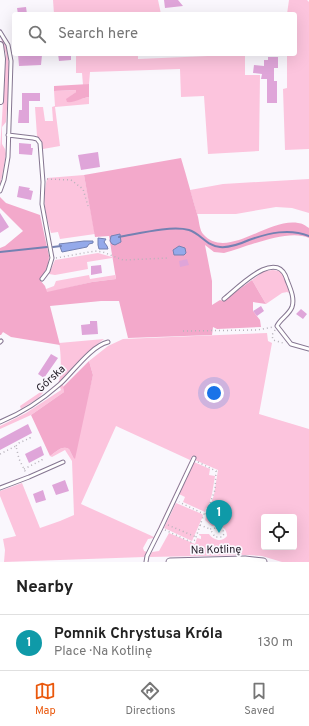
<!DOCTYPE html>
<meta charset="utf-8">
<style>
body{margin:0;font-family:Overpass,sans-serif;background:#f6f6f6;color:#222}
.controls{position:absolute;right:12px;bottom:12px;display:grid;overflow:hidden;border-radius:4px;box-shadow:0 4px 16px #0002}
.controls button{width:36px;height:36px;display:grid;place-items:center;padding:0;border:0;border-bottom:1px solid #e0e0e0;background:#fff;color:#222;font:20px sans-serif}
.you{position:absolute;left:214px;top:393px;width:14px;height:14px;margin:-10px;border:3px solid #fff;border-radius:50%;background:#1a73e8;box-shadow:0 0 0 6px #1a73e833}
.badge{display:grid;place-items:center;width:26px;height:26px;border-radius:50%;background:#ea580c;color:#fff;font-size:13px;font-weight:700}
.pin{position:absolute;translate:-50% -33px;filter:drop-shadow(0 1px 2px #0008)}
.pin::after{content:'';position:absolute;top:21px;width:14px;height:12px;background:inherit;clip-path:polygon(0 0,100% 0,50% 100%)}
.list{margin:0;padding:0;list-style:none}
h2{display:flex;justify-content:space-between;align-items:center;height:52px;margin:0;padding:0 16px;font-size:17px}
h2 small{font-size:13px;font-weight:400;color:#767676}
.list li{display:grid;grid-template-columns:26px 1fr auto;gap:12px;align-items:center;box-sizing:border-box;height:56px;padding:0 16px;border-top:1px solid #e0e0e0}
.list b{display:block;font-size:15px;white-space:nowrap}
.list p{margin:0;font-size:13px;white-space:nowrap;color:#767676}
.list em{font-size:13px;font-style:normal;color:#767676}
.icon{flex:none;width:22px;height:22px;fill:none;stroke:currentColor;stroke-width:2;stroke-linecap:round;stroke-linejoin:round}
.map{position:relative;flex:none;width:309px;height:562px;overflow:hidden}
.search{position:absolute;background:#fff;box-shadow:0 4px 16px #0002;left:12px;right:12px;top:12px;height:44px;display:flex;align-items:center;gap:10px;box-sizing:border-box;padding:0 14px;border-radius:4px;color:#767676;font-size:15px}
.sheet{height:108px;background:#fff}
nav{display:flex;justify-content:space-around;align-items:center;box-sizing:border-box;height:56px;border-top:1px solid #e0e0e0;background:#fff;font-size:11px;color:#767676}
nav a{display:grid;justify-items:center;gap:2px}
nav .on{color:#ea580c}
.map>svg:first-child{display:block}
</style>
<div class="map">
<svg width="309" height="562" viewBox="0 0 309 562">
<rect width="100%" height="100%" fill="#faf7fd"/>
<path fill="#fcc4dd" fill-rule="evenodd" d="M53 0H158L161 14H54Z
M289 0H307L309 2V149L285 150 283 89 287 88V54H295V14H287Z
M0 35C15 53 7 99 6 122L2 127V144L5 149 6 154 0 187V150L6 54Z
M76 54H138V59L208 56 209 54H245V75H260L259 151 208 154 204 96 181 97 180 69 90 72 89 84 83 85 82 73H76Z
M77 90 76 92 67 99V102L89 97V104L55 107 60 146 43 149 42 143 37 136 35 107H43L45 121H53L52 107 55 106 54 91Z
M84 175 95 234 60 239 58 232 51 233C45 210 42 203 47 178Z
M309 179V213L292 208 276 207 236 214H197L190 190 223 184Z
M98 253 112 257V258L87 262 88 269 55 275 49 274 55 260Z
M273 270 280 271 286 279 289 293 287 292 282 293 266 304 252 280 264 271Z
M89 275 90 279 115 275 116 279 92 282 46 293V289L54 286 56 281Z
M267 333 268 341 272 343 259 414 309 429V562H282L262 556 248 555 149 557 152 552 159 551 169 533 195 544 197 538 201 539V536L199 535V534H209C213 540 222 543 227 536 227 527 219 524 212 526L205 520 214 495 218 470 195 460 196 458 194 456H192L154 538 148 539 143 548 144 551 147 552 144 557 4 562 5 550 3 539 16 536 0 496V491L22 483 40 528 60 521 74 515 72 461 65 450 52 457 50 456C56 452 62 445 69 449L73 457 93 375 89 361 108 346 123 339ZM116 426 190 460 154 537 81 504ZM264 517H294V547H264Z
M104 339C85 353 74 367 58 383 62 377 61 351 59 343Z
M46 383C46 397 31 402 21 409L20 406 42 391 43 386Z
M63 384 64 392 31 415 0 429V426L26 413 61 390 60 387Z
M194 462 210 469 209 475 215 476 212 494 208 508H206L205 512 183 502 185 497 179 494Z
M176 503 202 514 203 516 192 541 164 528Z"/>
<path fill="#f3a9cb" d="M89 84V97C81 98 74 103 67 102L66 99 76 92V90L54 91V86Z
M181 158C187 178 192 197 198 217 199 222 200 231 203 234 227 261 267 218 298 223 302 223 306 226 309 228V238C288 228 247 247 224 253L214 252 205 245 212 281V305L220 300 223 301 252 280 266 304 253 302V311L260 320 261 327 217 329 213 327 212 335 128 338 119 301H101L50 306 60 345 11 337 3 332 1 335H0V248L5 246 23 231 0 208V197L6 203 40 215 49 256C49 265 45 273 40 280L45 286 47 292 92 282 116 279 109 236 95 237 84 175Z
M89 361 93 375 75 459 73 457 69 449C62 445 56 452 50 456L31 415 64 392 63 387Z"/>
<path fill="#94a9ea" stroke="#7481b2" d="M120 234 121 242 115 245 112 244 110 241 111 236Z
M98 238 106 239 104 242 107 246 108 249H99L98 245Z
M84 241H93V243L89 244 87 247 62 252 59 244Z
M179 246 185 248 186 253 184 255H174L173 250Z"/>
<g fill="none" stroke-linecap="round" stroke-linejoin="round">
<path stroke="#7481b2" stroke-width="2" d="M119 237C137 234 171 225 189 230 200 233 208 247 220 247 230 248 240 244 249 240 269 233 289 228 309 236
M53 247 61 246
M0 252 47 247"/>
</g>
<path fill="#dfa5d9" d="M164 0H178L183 6 165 8Z
M26 7 27 14H18L17 8Z
M18 54 42 55 41 65 19 66Z
M58 54H71V60L59 61Z
M268 57H278V68H274V81H277V103H267V79H261L262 74 253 73 254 65 264 66V60H268Z
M22 93H40V101H29V123H18L19 110H22Z
M19 143 31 144V148H33L32 155 19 154Z
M98 152 100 167 81 170 78 155Z
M19 186 30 188 29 190 33 191 31 200 17 197Z
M0 213 9 227 0 233Z
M187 259 189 265 180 267 179 261Z
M101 265 102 273 91 275V266Z
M261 306 264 311 257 316 253 311Z
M301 309 307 314 303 319 296 314Z
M90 321H97L98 334 82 335 81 325 90 324Z
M51 354 58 358 44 378 38 374Z
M28 424 32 433 0 450V439Z
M41 446 44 455 29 463 25 454Z
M65 480 69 491 56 495 52 485Z
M43 490 46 500 36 503 33 494Z"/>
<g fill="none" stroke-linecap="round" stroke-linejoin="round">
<defs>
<path id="service" d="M0 32 8 45 11 61 8 157 4 180 0 191
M8 135 33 138 37 139 40 143 43 182 42 204 52 258 48 271 42 279
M224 299C237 289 277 246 287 280 290 288 295 298 292 307 289 315 280 319 277 326L291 344 309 349
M0 342 1 341
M0 422C22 413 42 400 60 384 73 372 91 346 108 342
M0 488 29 477 63 462
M146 562 147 556 161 528 194 458"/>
<path id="minor" d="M0 45 2 59 0 101"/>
<path id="tertiary" d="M170 562 245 560 263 562"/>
</defs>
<use href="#service" stroke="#857691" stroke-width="5"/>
<use href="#minor" stroke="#857691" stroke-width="8"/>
<use href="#tertiary" stroke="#857691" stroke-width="9"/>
<path stroke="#b7b3bb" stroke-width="1.5" stroke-dasharray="1 3" stroke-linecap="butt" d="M47 179 71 180 83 189 88 206
M56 258 95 251 103 252 123 260 169 258
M275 330 272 335 273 340 283 343
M183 331 257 330 273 327
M16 446 19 443 30 438 29 435
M0 454 16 446 19 459 26 473
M198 462 216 471 215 490 206 514H204
M24 469 42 460 41 458
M168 525 196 537
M200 525 210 529
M216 528H220L223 530 224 534 222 537H215L210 529Z
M165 530 191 542 195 540 204 514 179 502"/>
<use href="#service" stroke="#fff" stroke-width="3"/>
<use href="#minor" stroke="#fff" stroke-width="6"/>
<use href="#tertiary" stroke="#fff" stroke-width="7"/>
</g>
<g text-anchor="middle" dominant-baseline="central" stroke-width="3.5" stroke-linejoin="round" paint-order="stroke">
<g font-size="11" fill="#29232e" stroke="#faf7fd">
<text transform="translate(51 379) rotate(-42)">Górska</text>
<text transform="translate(216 550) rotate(-1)">Na Kotlinę</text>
</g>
</g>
</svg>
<div class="controls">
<button><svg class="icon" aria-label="locate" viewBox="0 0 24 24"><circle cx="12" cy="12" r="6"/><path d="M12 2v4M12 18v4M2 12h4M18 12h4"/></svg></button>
</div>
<div class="you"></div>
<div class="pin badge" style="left:219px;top:533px;background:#0f9aa8">1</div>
<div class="search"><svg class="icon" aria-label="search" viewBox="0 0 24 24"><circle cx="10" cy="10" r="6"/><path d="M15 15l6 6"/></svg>Search here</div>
</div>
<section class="sheet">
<h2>Nearby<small></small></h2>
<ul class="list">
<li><span class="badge" style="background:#0f9aa8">1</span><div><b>Pomnik Chrystusa Króla</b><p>Place · Na Kotlinę</p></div><em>130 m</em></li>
</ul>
</section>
<nav>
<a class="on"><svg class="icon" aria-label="map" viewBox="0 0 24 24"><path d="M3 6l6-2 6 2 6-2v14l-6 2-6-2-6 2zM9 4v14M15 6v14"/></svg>Map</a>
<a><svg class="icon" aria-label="directions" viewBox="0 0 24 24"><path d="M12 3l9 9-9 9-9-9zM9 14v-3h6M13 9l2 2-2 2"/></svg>Directions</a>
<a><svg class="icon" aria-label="saved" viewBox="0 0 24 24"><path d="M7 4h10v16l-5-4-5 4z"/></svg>Saved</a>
</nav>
